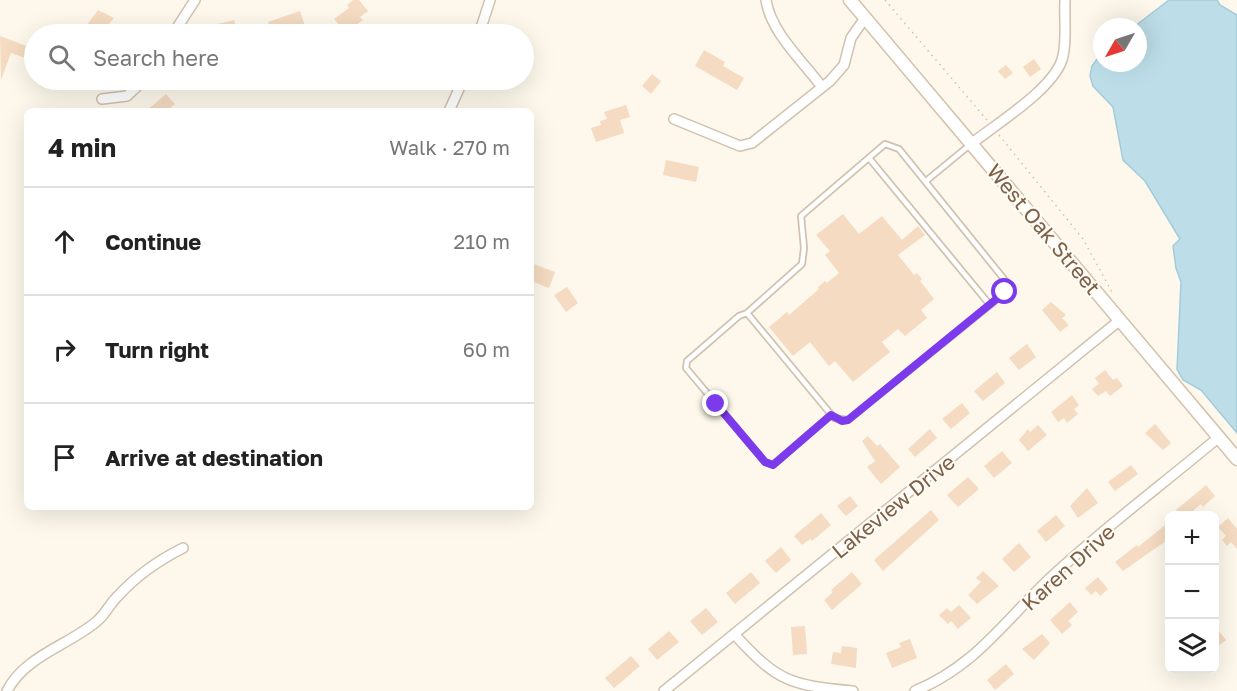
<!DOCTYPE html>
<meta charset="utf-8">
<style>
body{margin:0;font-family:"Golos Text",sans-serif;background:#f6f6f6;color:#222}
.controls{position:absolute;right:18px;bottom:18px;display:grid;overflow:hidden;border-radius:9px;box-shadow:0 6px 24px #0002}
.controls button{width:54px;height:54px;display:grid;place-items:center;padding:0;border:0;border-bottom:2px solid #e0e0e0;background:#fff;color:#222;font:30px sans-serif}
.compass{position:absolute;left:1093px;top:18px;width:54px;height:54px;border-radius:50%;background:#fff;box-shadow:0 6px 24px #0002;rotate:231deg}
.stop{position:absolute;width:18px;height:18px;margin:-14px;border:4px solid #7c3aed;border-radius:50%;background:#fff}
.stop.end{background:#7c3aed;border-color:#fff;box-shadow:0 2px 6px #0008}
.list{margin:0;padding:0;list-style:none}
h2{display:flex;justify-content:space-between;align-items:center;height:78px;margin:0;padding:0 24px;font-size:26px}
h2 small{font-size:20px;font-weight:400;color:#767676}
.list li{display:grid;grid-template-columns:39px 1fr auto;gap:18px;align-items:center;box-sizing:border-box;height:108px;padding:0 24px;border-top:2px solid #e0e0e0}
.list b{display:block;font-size:22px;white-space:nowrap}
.list em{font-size:20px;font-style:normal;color:#767676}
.icon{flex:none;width:33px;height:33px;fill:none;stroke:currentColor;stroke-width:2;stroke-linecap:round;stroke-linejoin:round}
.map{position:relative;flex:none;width:1237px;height:691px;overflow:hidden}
.search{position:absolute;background:#fff;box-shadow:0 6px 24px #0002;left:24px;top:24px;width:510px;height:66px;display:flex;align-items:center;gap:15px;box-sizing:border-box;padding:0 21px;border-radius:33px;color:#767676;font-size:22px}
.panel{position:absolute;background:#fff;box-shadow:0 6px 24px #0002;left:24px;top:108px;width:510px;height:402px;border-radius:9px}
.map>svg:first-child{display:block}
</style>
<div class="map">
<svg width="1237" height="691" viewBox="0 0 1237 691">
<rect width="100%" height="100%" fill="#fdf8eb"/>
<path fill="#bddee9" stroke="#a3ccdb" stroke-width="1.5" d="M1169 0H1217L1220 5 1237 15V433L1201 390 1183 380 1177 369 1181 282 1176 268 1173 246 1180 239 1145 181 1123 160 1113 107 1093 86 1090 76 1092 66 1102 52V63H1138V27H1134Z"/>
<path fill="#f4dbc1" d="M353 0H359L368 11 360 17 363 20 346 33 334 19 349 8 347 5Z
M98 10 114 18 101 34H80Z
M300 11 305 26 291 30 292 34H273L268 22Z
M234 20 237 31 221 34 218 24Z
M0 36 29 47 25 58 11 53 1 80Z
M704 50 725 62 723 66 744 78 737 90 695 66Z
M1034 59 1041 69 1030 77 1023 67Z
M1006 65 1013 73 1005 79 998 71Z
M652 74 661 81 651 94 642 86Z
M166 94 175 104 167 111H146Z
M626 105 630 117 620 120 624 133 596 142 591 128 601 125 600 121 607 119 604 112Z
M666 160 699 167 696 182 663 175Z
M843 214 859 234 882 216 902 240 918 226 925 235 898 255 914 275 917 273 922 279 920 281 934 299 921 310 927 318 905 336 898 329 882 342 890 352 853 382 835 361 829 366 810 342 793 356 769 327 787 312 789 315 819 289 818 287 825 281 827 283 839 273 825 255 830 251 816 235Z
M531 263 555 272 549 288 531 281Z
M567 287 578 303 566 312 554 295Z
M1051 302 1066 315 1062 318 1069 325 1060 332 1042 310Z
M1027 344 1036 357 1019 370 1009 358Z
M1105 370 1113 380 1117 378 1123 386 1110 396 1106 391 1098 396 1092 389 1099 384 1095 378Z
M997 372 1005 383 983 401 974 391Z
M1072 395 1079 405 1074 409 1078 414 1067 423 1064 418 1058 422 1051 412Z
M962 403 970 413 951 429 942 419Z
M1155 424 1171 443 1163 450 1145 433Z
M1038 425 1047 435 1028 451 1019 440 1028 429 1030 432Z
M930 429 937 438 915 457 908 449Z
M868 436 877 446 880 444 900 467 881 484 867 467 875 461 862 441Z
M1002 451 1012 463 994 478 984 466Z
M1131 465 1138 474 1115 491 1108 482Z
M968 477 979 489 958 507 947 495Z
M1206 485 1215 496 1203 507 1201 504 1187 516H1181L1176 510Z
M1087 488 1098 503 1078 518 1070 506Z
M850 496 858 506 846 516 837 506Z
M931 510 939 520 883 571 874 560Z
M821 513 831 525 812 541 810 539 802 545 794 536Z
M1056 515 1065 526 1046 542 1037 531Z
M1228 518 1237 529V549L1231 542 1227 546 1222 540 1226 536 1218 527Z
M1170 521V538L1123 571 1115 562 1137 545 1138 547Z
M1019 543 1031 557 1014 572 1002 559Z
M781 547 791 560 776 573 765 561Z
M983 571 999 586 977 604 968 595 981 582 976 578Z
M751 572 760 583 735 604 726 593Z
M852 572 862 584 832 610 824 600 833 592 831 590Z
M1098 577 1108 589 1100 596 1096 591 1091 595 1085 588Z
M1070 602 1078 612 1068 621 1072 625 1062 634 1050 620Z
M959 605 971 618 958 629 951 621 948 624 939 615 947 608 951 612Z
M706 608 718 622 702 635 690 621Z
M805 626 807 654 793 655 791 627Z
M1215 626 1226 640 1215 649Z
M669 631 679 642 657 660 648 649Z
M1042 634 1050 643 1034 660 1022 649Z
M910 639 917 658 892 668 886 653 901 647 899 643Z
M842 646 857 648 856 668 831 664 833 652 841 653Z
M631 656 640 666 614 688 605 678Z
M1006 664 1014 674 995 690 987 680Z"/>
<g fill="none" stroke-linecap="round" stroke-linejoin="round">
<defs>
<path id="lane" d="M885 144 899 149 1008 284 1005 292 990 305 848 420 834 418 747 313 802 264 804 248 801 216Z
M869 158 990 305
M926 181 971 144
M747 313 739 316 687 361 686 368 765 462 773 465 831 415"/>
<path id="street" d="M766 0C771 33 803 61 822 87
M173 34 195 0
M479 34 490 0
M102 99 127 96 144 80
M449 111 463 80
M674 119 740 146 752 143 830 81 844 65 851 38 865 18
M971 144C996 124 1057 87 1063 56 1067 38 1064 18 1065 0
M735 635C778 682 790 685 853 691
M7 691C25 656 67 646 96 622 105 615 109 605 117 597 136 576 157 561 183 548
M664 691 1120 320
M915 691C975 666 1002 624 1047 581 1101 530 1162 485 1219 437"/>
<path id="secondary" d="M850 0 1237 459"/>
</defs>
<use href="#lane" stroke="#d1c1af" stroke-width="8"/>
<use href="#street" stroke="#d1c1af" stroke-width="12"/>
<use href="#secondary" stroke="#d5c2ac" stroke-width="15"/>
<path stroke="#dabea3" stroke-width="1.5" stroke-dasharray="1.5 4.5" stroke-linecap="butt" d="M885 0 987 120
M999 135 1083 239 1113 294"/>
<use href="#lane" stroke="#fff" stroke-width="4.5"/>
<use href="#street" stroke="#fff" stroke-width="9"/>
<use href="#secondary" stroke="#fff" stroke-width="12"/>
</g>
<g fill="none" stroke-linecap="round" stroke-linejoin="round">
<path stroke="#7c3aed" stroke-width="8" d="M716 404 765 462 773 465 831 415 842 421 848 420 1005 292"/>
</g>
<g text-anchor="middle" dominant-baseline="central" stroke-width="4.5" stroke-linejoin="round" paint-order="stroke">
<g font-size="21" fill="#7b614b" stroke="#fffbf2">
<text transform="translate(1044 229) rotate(50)">West Oak Street</text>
<text transform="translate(893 506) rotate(-39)">Lakeview Drive</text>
<text transform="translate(1068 567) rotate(-42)">Karen Drive</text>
</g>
</g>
</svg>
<div class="controls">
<button>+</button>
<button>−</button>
<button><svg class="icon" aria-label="layers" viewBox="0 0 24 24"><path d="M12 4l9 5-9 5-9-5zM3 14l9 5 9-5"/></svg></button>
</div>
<svg class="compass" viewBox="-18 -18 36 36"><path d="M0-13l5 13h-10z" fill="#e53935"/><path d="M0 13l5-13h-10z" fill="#767676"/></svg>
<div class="stop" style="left:1005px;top:292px"></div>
<div class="stop end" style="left:716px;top:404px"></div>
<div class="search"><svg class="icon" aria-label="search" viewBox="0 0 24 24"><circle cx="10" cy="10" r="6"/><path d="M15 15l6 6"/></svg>Search here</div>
<section class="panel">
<h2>4 min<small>Walk · 270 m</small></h2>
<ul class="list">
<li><svg class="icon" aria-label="ahead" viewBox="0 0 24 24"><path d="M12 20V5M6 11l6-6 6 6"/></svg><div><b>Continue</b></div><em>210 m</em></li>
<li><svg class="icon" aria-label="right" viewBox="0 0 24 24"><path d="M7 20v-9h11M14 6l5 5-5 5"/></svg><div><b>Turn right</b></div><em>60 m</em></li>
<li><svg class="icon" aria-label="arrive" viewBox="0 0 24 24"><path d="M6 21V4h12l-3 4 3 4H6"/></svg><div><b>Arrive at destination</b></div></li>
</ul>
</section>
</div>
